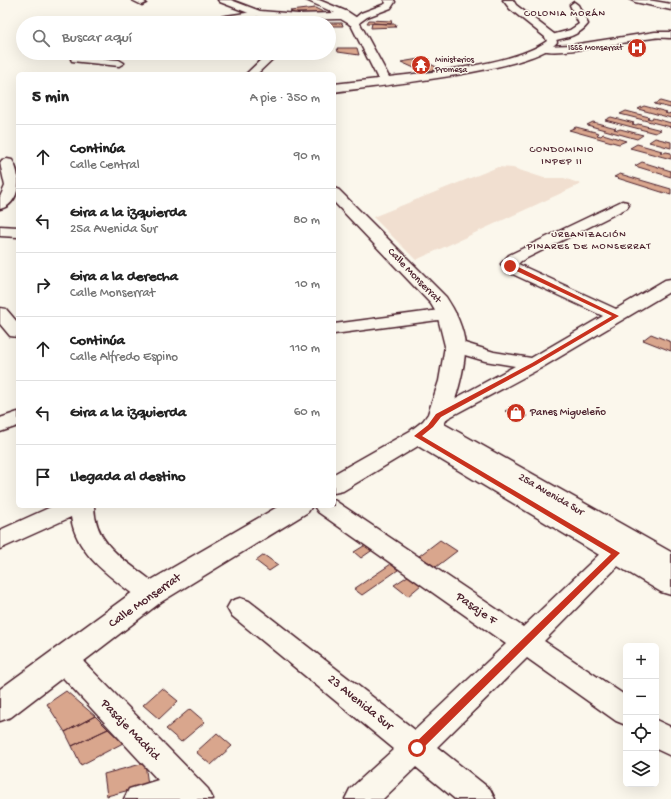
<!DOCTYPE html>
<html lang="es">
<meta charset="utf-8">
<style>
body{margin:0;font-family:"Gochi Hand",sans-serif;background:#f6f6f6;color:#222}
.controls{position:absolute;right:12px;bottom:12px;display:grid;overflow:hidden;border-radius:6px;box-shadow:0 4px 16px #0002}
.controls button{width:36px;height:36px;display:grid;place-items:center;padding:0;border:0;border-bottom:1px solid #e0e0e0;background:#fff;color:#222;font:20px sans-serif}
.stop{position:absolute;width:12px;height:12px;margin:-9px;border:3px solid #c8321e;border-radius:50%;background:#fff}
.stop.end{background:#c8321e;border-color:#fff;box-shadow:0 1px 4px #0008}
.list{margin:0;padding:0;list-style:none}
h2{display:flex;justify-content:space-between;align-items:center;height:52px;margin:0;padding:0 16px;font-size:17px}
h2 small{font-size:13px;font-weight:400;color:#767676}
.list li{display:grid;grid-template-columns:26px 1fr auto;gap:12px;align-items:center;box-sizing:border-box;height:64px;padding:0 16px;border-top:1px solid #e0e0e0}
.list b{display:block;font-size:15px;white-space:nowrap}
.list p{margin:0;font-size:13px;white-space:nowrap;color:#767676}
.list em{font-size:13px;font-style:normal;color:#767676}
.icon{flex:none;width:22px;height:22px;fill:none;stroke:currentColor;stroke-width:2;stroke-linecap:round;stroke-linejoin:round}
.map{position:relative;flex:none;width:671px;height:799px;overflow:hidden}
.search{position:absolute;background:#fff;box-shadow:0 4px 16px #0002;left:16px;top:16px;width:320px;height:44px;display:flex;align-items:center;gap:10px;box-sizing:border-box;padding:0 14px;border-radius:22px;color:#767676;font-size:15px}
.panel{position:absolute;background:#fff;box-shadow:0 4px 16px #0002;left:16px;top:72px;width:320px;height:436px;border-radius:6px}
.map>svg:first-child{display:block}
</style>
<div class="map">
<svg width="671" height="799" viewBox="0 0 671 799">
<rect width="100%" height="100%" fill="#fbf7ec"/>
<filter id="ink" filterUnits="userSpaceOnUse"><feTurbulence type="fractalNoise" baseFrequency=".025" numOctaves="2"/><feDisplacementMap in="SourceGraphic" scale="8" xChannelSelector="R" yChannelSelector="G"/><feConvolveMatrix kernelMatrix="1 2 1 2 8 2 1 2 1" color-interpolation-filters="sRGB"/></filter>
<g filter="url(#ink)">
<path fill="#f1dfd0" d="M498 167 513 168 544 178H564L581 184 416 260 373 217Z"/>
<path fill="#d9a68d" stroke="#4a1f2b" d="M315 8 325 13 298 15 290 11Z
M369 20 392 21 391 24 367 23Z
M325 23H342L343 26H329V23Z
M372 23 391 24H396L395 27 371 28Z
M337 48H357L359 55 338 52Z
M419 59 441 69 423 72 401 62Z
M660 101 671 104V108L654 104Z
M644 106 667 112 665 113 668 114 671 113V118L638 109Z
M626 111 649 117 647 118 651 119 653 118 671 123V127L620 114Z
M611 117 634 123 632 124 636 125 638 124 661 130 655 133 605 120Z
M593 122 616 128 614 129 618 130 620 129 643 135 637 139 587 125Z
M576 127 599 133 597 135 601 136 603 134 626 141 619 144 569 130Z
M655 138 671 142V148L649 142Z
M637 144 662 151 660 152 664 153 666 152 671 153V159L630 148Z
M642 162 671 171V177L635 166Z
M620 174 671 189V195L614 177Z
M651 334 671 342V351L643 340Z
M513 407 527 416 520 420 505 411Z
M440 540 457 551 436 567 419 556Z
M367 544 374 549 361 558 354 552Z
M264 555 278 565 269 571 256 561Z
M391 564 398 570 362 595 354 589Z
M408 576 421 585 408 596 394 585Z
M162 688 178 701 159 719 143 705Z
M66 691 95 716 65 732 47 704Z
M190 709 205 722 181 742 166 729Z
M95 716 108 729 72 746 65 732Z
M108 729 123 743 81 765 72 746Z
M217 733 232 746 211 765 196 752Z
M145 763 148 785 107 796 104 774Z"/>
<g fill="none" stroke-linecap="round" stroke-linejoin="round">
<defs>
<path id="street" d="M132 0H142L146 3 142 5Z
M384 0H394L395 2 391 8 367 17 356 25H350L349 23 361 13 385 4 386 3Z
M631 0H648L671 4V10L635 2Z
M574 2 578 5 588 24C579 36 565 38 551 41L548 40 546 38 548 36 570 30 579 24 570 5Z
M259 11 262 12 263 14 262 16 217 23H195L199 20Z
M655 32H671V38C665 38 659 37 653 38 636 40 549 58 541 49L546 46 572 45Z
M78 53H89L84 57 119 60 124 63 119 66 72 61 71 59Z
M268 53H279L257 74H246Z
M7 159 12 160C22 175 21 204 0 209V197L5 186 0 163 2 160Z
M622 201 627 202 629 205 627 208 521 261 518 264 616 309 665 280 671 279V291L541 368 446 419 439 421 432 419 429 415 432 411 515 366 485 361 448 350 446 346 448 342 455 340 494 352 531 358 603 316 506 271 501 264 509 255Z
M0 226 18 227V237L0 236Z
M0 308 6 309 18 323V337L10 336 0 324Z
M447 309 453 310 456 314 453 318 334 334V324Z
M18 412V426L0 432V418Z
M334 500 523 627 607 547 616 544 625 547 628 553 625 559 544 641 626 696V725L616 721 527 658 437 747 490 789 495 799H455L416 767 383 799H345L350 789 394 749 231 615 227 608 231 601 240 598 249 601 415 730 506 644 318 512 314 506H334Z
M53 506H94C95 541 118 556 144 575 152 581 159 585 164 594L160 601 151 604 142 601C114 579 76 556 71 517L0 549V530Z
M64 649 74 652 208 789 213 799H124L129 789 158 780 54 668 50 660 54 652Z
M656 720 671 727V756L656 749Z"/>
<path id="secondary" d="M218 0H231L260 11 298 14 335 13 306 0H319L348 12 357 18 389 77C430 72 514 65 547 41L545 37 510 9 503 0H513L516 5 554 34 557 42C535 71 375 86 334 92V84L378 79 351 25 341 19H337L298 20 259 17 220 2Z
M334 188 339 190 446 297C455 310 464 329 465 346 466 365 455 408 444 424L671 552V595L661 592 418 446 343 491 334 493V474L410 431 423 421 428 414 439 381 445 346 437 314 431 304 334 202Z
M279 506H312L308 512 161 602 11 717 0 721V689L141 586Z"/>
</defs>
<use href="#street" stroke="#4a1f2b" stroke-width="3"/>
<use href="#secondary" stroke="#4a1f2b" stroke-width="3"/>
<use href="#street" fill="#fbf7ec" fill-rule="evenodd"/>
<use href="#secondary" fill="#fbf7ec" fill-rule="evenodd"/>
</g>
</g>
<path fill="#c8321e" d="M508 264H512L619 316 536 365 441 417 433 427 422 436 620 553 420 751 417 752 413 751 412 748 413 745 611 554 414 436 428 425 436 414 532 363 612 316 508 267Z"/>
<defs>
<symbol id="hospital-disc" viewBox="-11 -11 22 22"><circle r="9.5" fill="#c8321e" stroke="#fbf7ec"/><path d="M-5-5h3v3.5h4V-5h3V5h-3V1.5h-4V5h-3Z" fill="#fff"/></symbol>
<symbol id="temple-disc" viewBox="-11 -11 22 22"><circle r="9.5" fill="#c8321e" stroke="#fbf7ec"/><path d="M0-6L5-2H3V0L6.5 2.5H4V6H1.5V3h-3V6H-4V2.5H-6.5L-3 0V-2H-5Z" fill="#fff"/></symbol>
<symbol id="shop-disc" viewBox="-11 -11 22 22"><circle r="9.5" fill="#c8321e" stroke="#fbf7ec"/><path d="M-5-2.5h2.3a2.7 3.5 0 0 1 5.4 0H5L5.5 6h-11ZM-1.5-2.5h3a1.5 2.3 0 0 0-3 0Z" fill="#fff"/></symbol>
</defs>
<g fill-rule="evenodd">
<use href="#hospital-disc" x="626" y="37" width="22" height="22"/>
<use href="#temple-disc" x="410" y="54" width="22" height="22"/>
<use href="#shop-disc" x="505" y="402" width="22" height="22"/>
</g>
<g text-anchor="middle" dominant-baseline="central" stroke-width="3" stroke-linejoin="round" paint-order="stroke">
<g font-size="9" fill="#4a1f2b" stroke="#fbf7ec" text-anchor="end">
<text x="623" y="48">ISSS Monserrat</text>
<text x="435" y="60" text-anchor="start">Ministerios<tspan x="435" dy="10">Promesa</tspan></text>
</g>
<g font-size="10" letter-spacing="1" fill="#4a1f2b" stroke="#fbf7ec">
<text x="565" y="14">COLONIA MORÁN</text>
<text x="562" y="150">CONDOMINIO<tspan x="562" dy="12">INPEP II</tspan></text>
<text x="589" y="235">URBANIZACIÓN<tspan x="589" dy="12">PINARES DE MONSERRAT</tspan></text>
</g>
<g font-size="11" fill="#4a1f2b" stroke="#fbf7ec">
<text transform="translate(414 276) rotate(46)">Calle Monserrat</text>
<text transform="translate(551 495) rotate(30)">25a Avenida Sur</text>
</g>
<g font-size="11" fill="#4a1f2b" stroke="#fbf7ec" text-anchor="start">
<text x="530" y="413">Panes Migueleño</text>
</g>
<g font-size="13" fill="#4a1f2b" stroke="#fbf7ec">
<text transform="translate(145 601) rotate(-35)">Calle Monserrat</text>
<text transform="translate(476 609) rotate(35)">Pasaje F</text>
<text transform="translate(360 703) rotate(39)">23 Avenida Sur</text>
<text transform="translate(130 730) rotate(46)">Pasaje Madrid</text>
</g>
</g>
</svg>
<div class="controls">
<button>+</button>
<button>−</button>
<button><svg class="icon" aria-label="locate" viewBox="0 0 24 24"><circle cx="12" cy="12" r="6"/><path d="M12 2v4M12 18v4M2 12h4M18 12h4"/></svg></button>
<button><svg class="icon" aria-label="layers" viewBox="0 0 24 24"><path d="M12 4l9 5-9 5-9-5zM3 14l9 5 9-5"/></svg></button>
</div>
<div class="stop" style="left:417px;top:748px"></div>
<div class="stop end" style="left:510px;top:266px"></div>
<div class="search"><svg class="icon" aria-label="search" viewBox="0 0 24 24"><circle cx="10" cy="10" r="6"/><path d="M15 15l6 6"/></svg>Buscar aquí</div>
<section class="panel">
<h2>5 min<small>A pie · 350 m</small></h2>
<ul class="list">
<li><svg class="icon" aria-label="ahead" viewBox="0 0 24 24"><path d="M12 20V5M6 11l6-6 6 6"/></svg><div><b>Continúa</b><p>Calle Central</p></div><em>90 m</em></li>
<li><svg class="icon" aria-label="left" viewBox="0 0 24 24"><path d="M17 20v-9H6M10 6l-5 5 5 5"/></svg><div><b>Gira a la izquierda</b><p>25a Avenida Sur</p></div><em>80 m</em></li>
<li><svg class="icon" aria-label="right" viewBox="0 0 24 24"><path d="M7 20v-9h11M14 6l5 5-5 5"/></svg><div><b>Gira a la derecha</b><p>Calle Monserrat</p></div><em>10 m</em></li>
<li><svg class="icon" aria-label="ahead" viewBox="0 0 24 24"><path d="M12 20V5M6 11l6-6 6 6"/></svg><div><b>Continúa</b><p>Calle Alfredo Espino</p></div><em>110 m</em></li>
<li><svg class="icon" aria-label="left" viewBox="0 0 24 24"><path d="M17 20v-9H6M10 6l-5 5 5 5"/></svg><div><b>Gira a la izquierda</b></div><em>60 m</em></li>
<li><svg class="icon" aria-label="arrive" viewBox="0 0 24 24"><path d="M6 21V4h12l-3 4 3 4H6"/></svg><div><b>Llegada al destino</b></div></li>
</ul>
</section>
</div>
